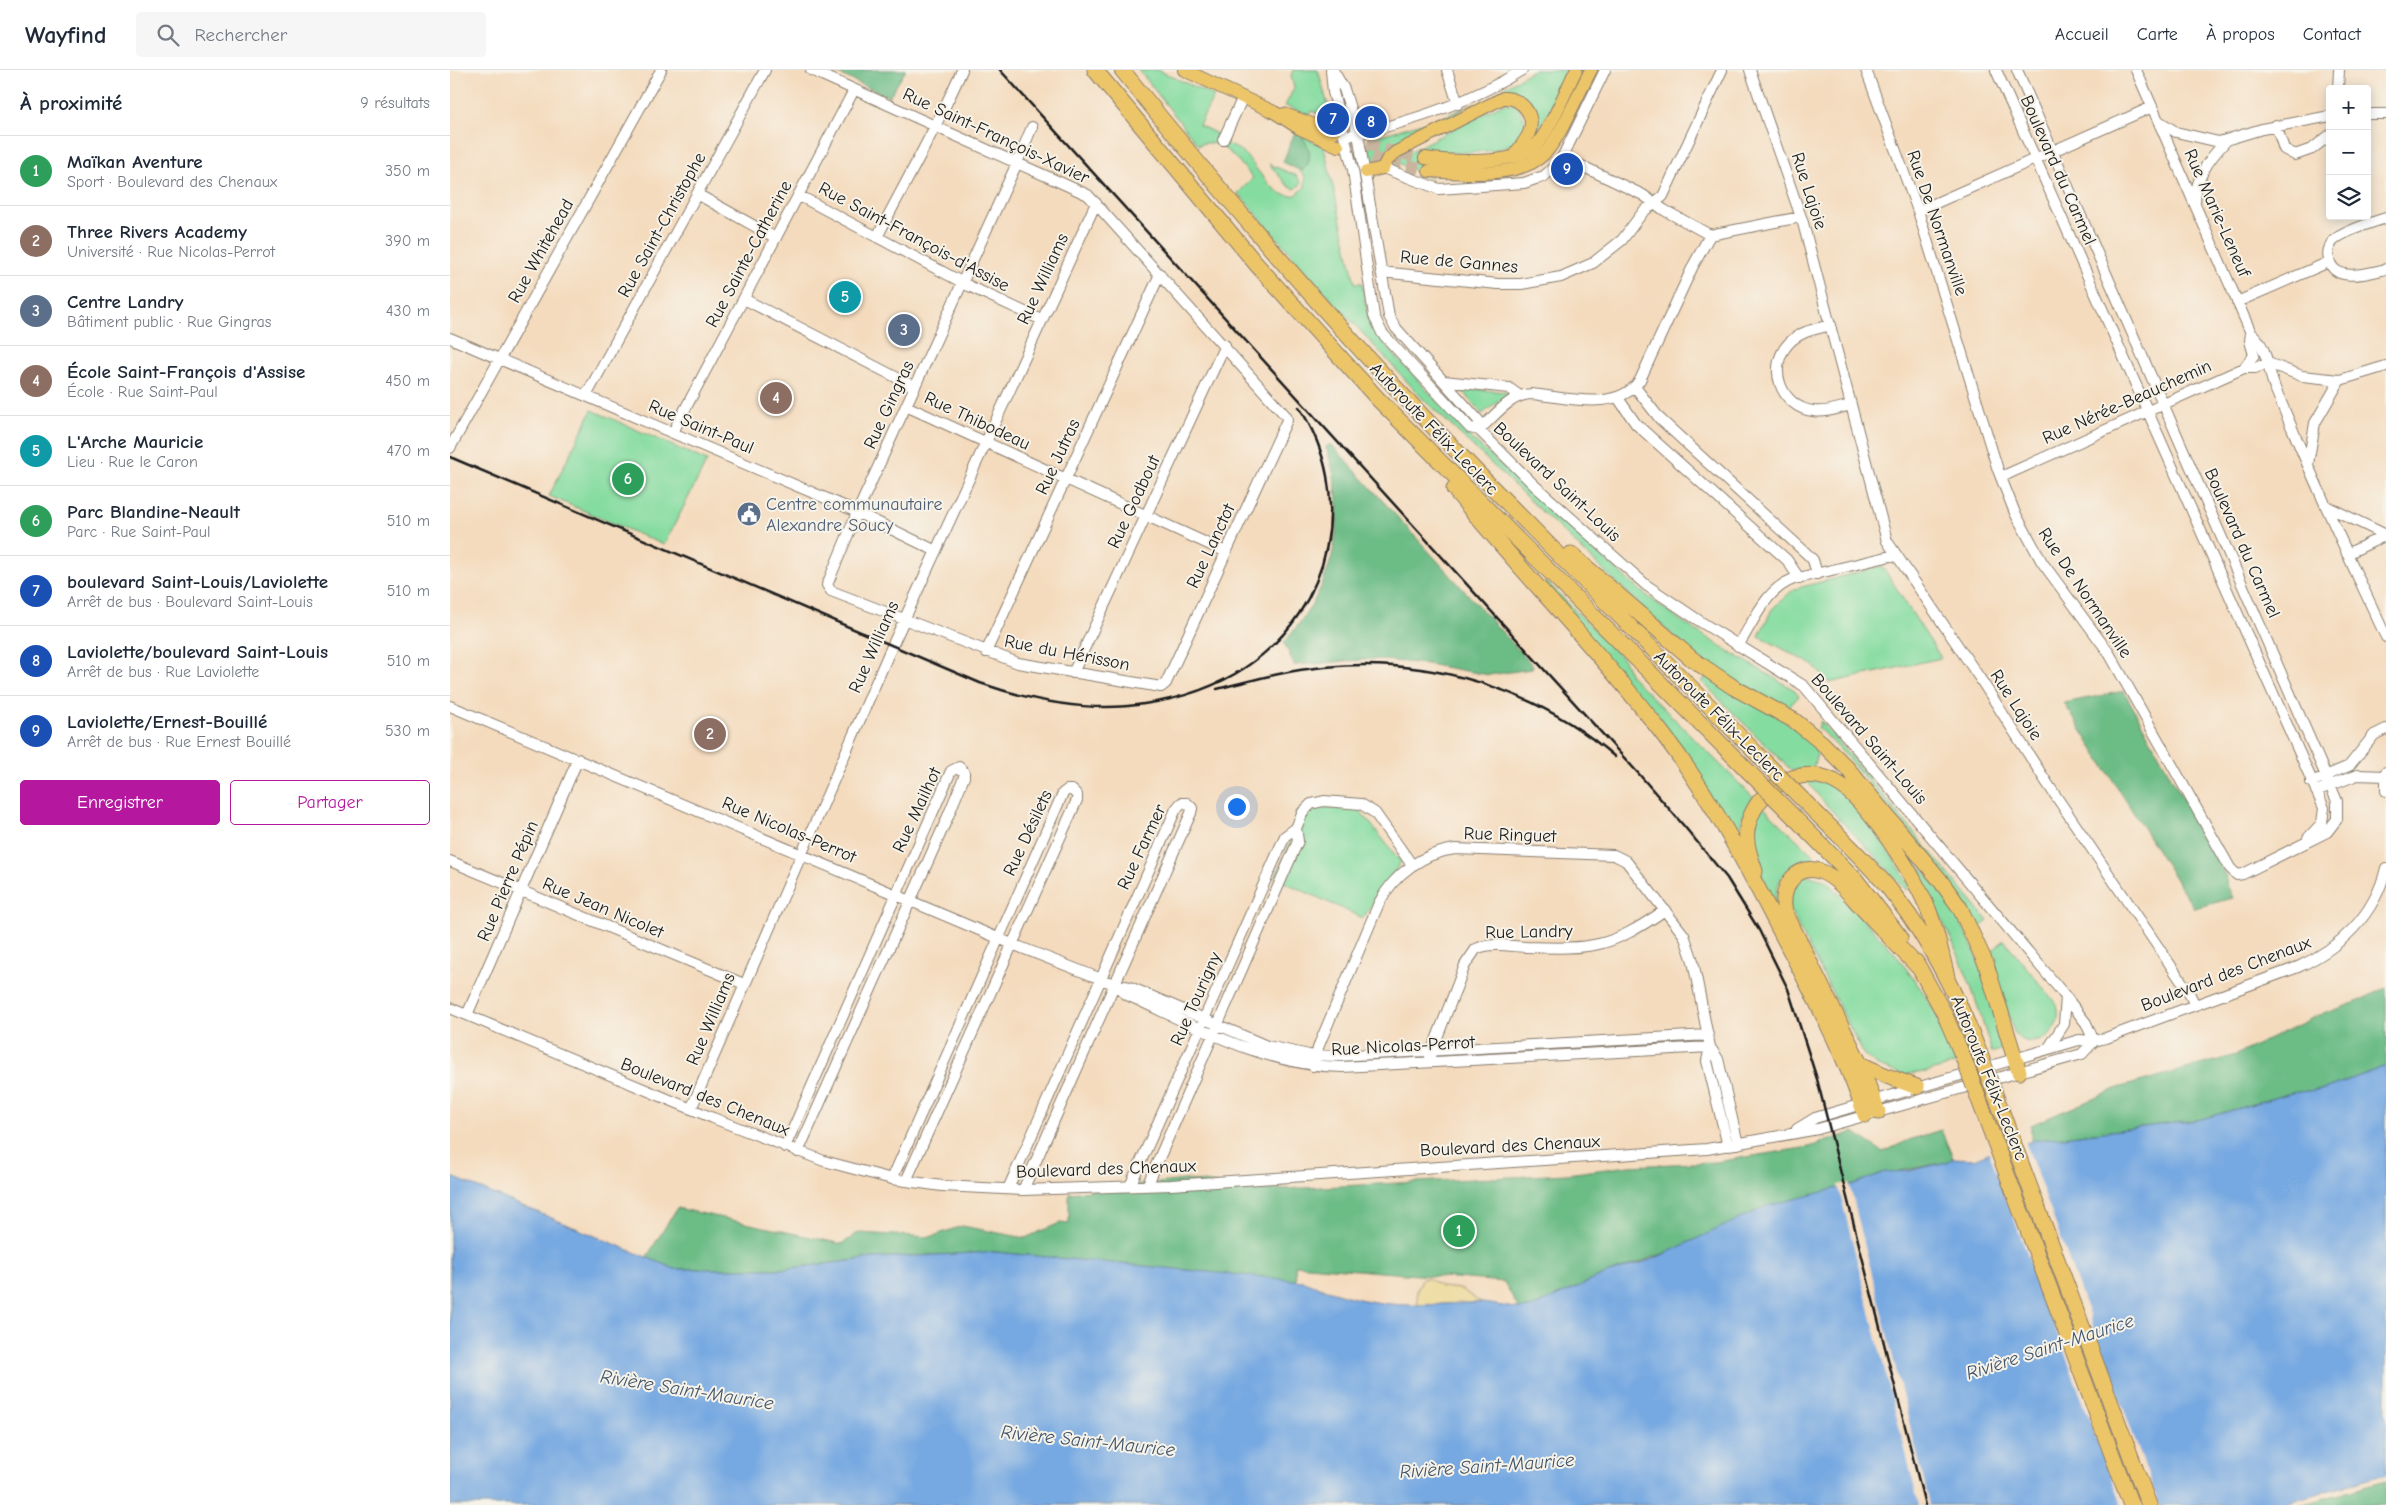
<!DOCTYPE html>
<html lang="fr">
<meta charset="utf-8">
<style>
body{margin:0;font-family:"Comic Neue",sans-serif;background:#f6f6f7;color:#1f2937}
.controls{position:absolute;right:15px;top:15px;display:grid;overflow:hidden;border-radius:5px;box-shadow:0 2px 12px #0003}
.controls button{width:45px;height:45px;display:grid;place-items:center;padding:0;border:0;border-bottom:1px solid #e0e1e3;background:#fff;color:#1f2937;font:25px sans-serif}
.you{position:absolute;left:786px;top:736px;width:18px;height:18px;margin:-12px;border:4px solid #fff;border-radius:50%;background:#1a73e8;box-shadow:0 0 0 8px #1a73e833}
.badge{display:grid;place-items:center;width:32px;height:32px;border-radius:50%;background:#b5179e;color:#fff;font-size:16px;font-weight:700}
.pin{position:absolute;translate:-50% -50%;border:2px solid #fff;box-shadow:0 1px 5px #0006}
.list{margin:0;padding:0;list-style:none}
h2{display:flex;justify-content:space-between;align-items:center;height:65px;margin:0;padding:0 20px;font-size:21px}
h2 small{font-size:16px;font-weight:400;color:#747a83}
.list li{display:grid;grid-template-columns:32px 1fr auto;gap:15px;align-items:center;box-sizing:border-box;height:70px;padding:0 20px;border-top:1px solid #e0e1e3}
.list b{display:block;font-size:19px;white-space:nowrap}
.list p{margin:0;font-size:16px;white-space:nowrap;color:#747a83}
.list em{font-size:16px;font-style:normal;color:#747a83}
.actions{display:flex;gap:10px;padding:15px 20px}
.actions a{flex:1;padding:11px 0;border:1px solid #b5179e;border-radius:5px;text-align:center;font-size:18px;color:#b5179e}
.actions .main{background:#b5179e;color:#fff}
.icon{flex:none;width:28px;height:28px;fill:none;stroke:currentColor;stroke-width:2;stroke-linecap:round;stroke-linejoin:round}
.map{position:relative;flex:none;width:1936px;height:1435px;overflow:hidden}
header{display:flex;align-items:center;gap:30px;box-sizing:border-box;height:70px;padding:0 25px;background:#fff;border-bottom:1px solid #e0e1e3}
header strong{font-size:24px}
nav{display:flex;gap:28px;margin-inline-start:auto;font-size:18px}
.search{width:350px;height:45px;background:#f6f6f7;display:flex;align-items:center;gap:12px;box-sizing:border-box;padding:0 18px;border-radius:5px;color:#747a83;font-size:19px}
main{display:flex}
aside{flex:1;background:#fff}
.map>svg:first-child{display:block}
</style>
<header>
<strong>Wayfind</strong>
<div class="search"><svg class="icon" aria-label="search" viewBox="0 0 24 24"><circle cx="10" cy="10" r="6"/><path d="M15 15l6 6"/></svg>Rechercher</div>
<nav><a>Accueil</a><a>Carte</a><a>À propos</a><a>Contact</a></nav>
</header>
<main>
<aside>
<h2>À proximité<small>9 résultats</small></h2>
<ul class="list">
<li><span class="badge" style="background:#2e9e5b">1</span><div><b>Maïkan Aventure</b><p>Sport · Boulevard des Chenaux</p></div><em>350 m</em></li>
<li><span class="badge" style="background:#8d6e63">2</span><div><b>Three Rivers Academy</b><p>Université · Rue Nicolas-Perrot</p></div><em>390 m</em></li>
<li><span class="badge" style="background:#5c6f8a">3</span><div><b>Centre Landry</b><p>Bâtiment public · Rue Gingras</p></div><em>430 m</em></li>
<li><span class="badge" style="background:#8d6e63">4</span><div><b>École Saint-François d'Assise</b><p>École · Rue Saint-Paul</p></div><em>450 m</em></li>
<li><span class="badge" style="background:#0f9aa8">5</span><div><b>L'Arche Mauricie</b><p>Lieu · Rue le Caron</p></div><em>470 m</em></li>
<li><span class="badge" style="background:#2e9e5b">6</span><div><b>Parc Blandine-Neault</b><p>Parc · Rue Saint-Paul</p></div><em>510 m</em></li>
<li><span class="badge" style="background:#1a4fb4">7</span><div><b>boulevard Saint-Louis/Laviolette</b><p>Arrêt de bus · Boulevard Saint-Louis</p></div><em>510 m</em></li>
<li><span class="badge" style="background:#1a4fb4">8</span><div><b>Laviolette/boulevard Saint-Louis</b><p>Arrêt de bus · Rue Laviolette</p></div><em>510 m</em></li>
<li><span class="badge" style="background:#1a4fb4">9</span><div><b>Laviolette/Ernest-Bouillé</b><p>Arrêt de bus · Rue Ernest Bouillé</p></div><em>530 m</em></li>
</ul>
<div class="actions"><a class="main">Enregistrer</a><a>Partager</a></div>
</aside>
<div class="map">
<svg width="1936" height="1435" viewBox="0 0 1936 1435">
<rect width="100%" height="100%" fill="#f7f3e8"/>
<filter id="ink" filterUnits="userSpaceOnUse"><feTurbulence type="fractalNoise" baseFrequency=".02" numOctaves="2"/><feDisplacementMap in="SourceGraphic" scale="10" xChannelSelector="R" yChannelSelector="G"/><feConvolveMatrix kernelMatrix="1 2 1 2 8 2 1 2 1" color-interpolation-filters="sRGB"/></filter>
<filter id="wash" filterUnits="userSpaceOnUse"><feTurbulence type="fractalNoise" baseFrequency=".0096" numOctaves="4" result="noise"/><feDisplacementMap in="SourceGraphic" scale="20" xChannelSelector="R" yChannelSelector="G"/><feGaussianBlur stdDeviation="1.12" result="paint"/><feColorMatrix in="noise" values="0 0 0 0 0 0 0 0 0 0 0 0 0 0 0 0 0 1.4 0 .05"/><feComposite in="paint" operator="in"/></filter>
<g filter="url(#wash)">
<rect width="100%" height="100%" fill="#f4dbbe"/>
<path fill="#85dca0" stroke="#507c5e" d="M689 0H708L764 26 749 55 767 64 766 70C773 74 784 76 791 81 806 93 822 131 846 125L855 117V107L849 100H853C862 87 859 79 852 66L874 77 905 213H912L919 253 925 264 1024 371 1179 511C1229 554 1287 586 1343 619L1349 626 1337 639 1256 594 1207 551 973 329 860 206 788 123 803 108C789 93 771 65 748 75Z
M843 0H868L882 50 862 41 860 45 835 36 844 18 841 5Z
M1083 0H1120L1088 61H1086C1095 34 1067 19 1044 24Z
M1025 33 946 76 922 92 918 74 921 68 996 46Z
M1054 33 1065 35C1074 44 1077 51 1073 62 1062 88 995 83 973 81L981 108 948 93 949 87Z
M819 94 847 106 851 113 849 116 845 119 838 116Z
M1010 318 1057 322 1058 324 1032 344Z
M142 340 257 391 214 475 99 426Z
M1432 496 1491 588 1379 613 1363 595 1309 566 1322 539 1344 519Z
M1097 512 1174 590 1181 606 1303 727 1293 745 1290 769 1092 516Z
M1256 606 1331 648 1369 677 1363 698 1342 701 1252 612Z
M1371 651 1538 851 1528 859C1504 812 1469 773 1435 732 1413 707 1393 680 1368 658Z
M1356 710C1363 712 1376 711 1383 715 1399 725 1456 800 1459 818L1457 821C1425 783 1386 750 1356 710Z
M1312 736 1364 786C1359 795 1352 794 1344 797 1325 806 1324 828 1329 846L1318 822 1305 785 1303 750Z
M854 737 908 738 951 792 913 848 825 808 852 748 845 743Z
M1426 741 1506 842 1527 887 1555 978 1542 983C1533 954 1525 925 1513 896 1491 841 1458 791 1426 741Z
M1357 805 1377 811 1444 882 1473 922 1486 944 1506 994 1477 1002 1458 1004 1457 1006 1428 996 1414 985 1340 840V817Z
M1554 870 1607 935C1613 954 1597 976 1575 971 1571 970 1568 966 1565 965L1539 884Z"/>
<path fill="#6cbc86" stroke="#446c51" d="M380 0H456L439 27Z
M845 62C858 69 866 89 853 100H849L833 92Z
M881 374 1083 596 1081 599 1039 605 977 594 923 589 844 595 834 572C884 517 901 448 876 377Z
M1674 621 1776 807 1777 815 1783 828 1744 838 1614 633Z
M1936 918V996L1874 1019 1841 1023 1748 1050 1581 1071V1055L1671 1017 1786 985 1865 947 1904 933Z
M1491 1060 1503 1088 1497 1092 1445 1102 1156 1204 1081 1238 1069 1239 1054 1212 845 1195 846 1212 545 1182 423 1188 334 1199H225L196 1188 227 1138 392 1174 408 1163 480 1167 512 1156 575 1168 610 1153 619 1154V1123L736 1110 816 1120 1117 1104 1179 1096 1266 1092 1359 1077 1404 1062 1433 1082 1459 1070Z
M1936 1411V1435H1850Z"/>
<path fill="#eeda9e" stroke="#857b5d" d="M978 1208 991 1217 1011 1219 1031 1233 968 1235 967 1220 972 1209Z"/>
<path fill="#76a8e1" stroke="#49627e" d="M1936 996V1404L1828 1435H0V1106L225 1199H334L423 1188 545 1182 854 1211C892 1227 929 1236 970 1235 990 1235 1011 1232 1031 1233 1048 1234 1064 1240 1081 1238L1156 1204 1203 1189 1317 1136 1404 1114 1435 1102 1458 1101 1497 1092 1503 1088 1525 1089 1540 1082 1567 1077 1581 1071 1748 1050 1841 1023 1874 1019Z"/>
<path fill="#f4dbbe" d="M1575 1071 1709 1435H1672L1538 1080Z
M1399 1113 1480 1435H1469L1388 1115Z"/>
</g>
<g filter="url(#ink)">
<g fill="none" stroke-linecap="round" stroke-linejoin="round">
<path stroke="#c9b59e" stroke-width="12" stroke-dasharray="12 6" stroke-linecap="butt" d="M900 68 935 80 975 88
M888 76 936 92 979 101"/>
<defs>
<path id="minor" d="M361 0 485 56 493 60C542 82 590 103 638 125L836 346 837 350 716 613 711 617 568 593 381 521 377 515 407 443 567 93 582 57
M881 0 883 22 903 100 924 246 932 263 1020 358 1029 360 1084 415 1196 515 1251 552 1354 616 1612 922 1636 953 1644 971
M883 0 894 19 908 64 939 246 945 257 1029 351V360
M997 0 1008 34
M1300 0 1353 153 1437 471 1533 613 1597 713 1738 921 1745 935
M1416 0 1468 141 1548 400 1565 443 1592 492 1659 583 1780 798 1787 805 1793 804 1877 762 1887 749V731L1567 0
M1546 0 1874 738 1872 753 1858 768
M1686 0 1801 263 1800 271 1804 285 1794 298
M1888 19 1889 0
M1917 44H1936
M1709 51 1726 62 1769 72 1812 59 1880 46
M1826 55 1834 79 1845 85 1862 79 1880 65
M902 65C962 52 1019 33 1072 0
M773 70 793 27
M1113 87 1193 125 1214 140 1260 165
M933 98 989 119 1074 113 1094 106 1110 92 1155 0
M247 124 326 168
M348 125 521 217 592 250
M1745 133C1745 108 1759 89 1776 71
M1468 141 1702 37
M1936 148C1923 152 1892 162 1883 171 1879 176 1877 183 1879 189 1884 214 1919 203 1936 199
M427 167C456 111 487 57 512 0
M931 202 1048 214H1071L1111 207 1143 193 1172 170 1193 142 1213 126 1272 0
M294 229 465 317
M1787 232 1879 192
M1381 255C1366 259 1350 261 1339 273 1316 297 1331 337 1363 341 1376 343 1389 338 1401 335
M1801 263C1818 276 1817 299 1825 318 1860 402 1897 485 1936 567
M0 268 394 436 486 481
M994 311 1059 318 1070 326
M1185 317 1210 349 1356 483 1363 490 1367 504
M136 326 315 0
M1168 328 1186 354 1337 490 1349 508
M456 336 776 482
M1029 360C1044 347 1060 324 1082 324 1115 327 1168 343 1190 310L1243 196 1260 165 1351 147
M223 362 404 20
M0 378 211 0
M1858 394 1865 353 1890 310
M1551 407 1794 298H1805L1818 293 1852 306 1890 310 1936 296
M1876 436 1936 465
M1897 484 1936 465
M1288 576C1303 553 1316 518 1344 509L1445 485
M536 582 710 204
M623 603 775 275
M0 636 562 874 664 914 680 917 817 976 859 985 887 986 1258 965
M1936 702V721
M1861 712 1899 696 1924 665 1936 659
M1866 721 1907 705 1936 706
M0 791 294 914
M664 914 677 925C746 956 814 996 892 997L1260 977
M0 938 263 1048 374 1091 442 1109 492 1116 573 1120 721 1115 1257 1079 1368 1059 1632 984 1644 971
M17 945 128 689
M1260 977 1257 991 1278 1076
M1598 979 1614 954 1616 927
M980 986 1015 895 1026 879C1040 872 1060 876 1076 877 1142 879 1159 879 1215 840
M863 996 869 975 929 833C944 804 973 783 1005 779L1164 785 1176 791 1234 865 1243 891 1260 977 1268 989 1288 1074
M241 1039 438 585 646 133
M1347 1059 1365 1048 1629 970 1644 971 1656 968 1848 897C1890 878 1925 845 1936 798
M335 1077 501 701 509 697 514 702V707L496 751 348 1082
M442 1109 613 723 617 720H622L627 725V730L456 1111
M680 1116 835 766 846 758 853 742 861 734 874 731 911 734 925 743 962 795
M697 1116 848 771 846 758
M558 1119 726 739 731 733H737L742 738 741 743 573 1120"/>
<path id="major" d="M734 0 824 42 849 58 888 76
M834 44 884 62
M975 88C1000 92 1065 95 1084 77 1100 62 1115 21 1126 0
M979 101C1012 103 1069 109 1094 84 1110 69 1129 21 1141 0
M916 102 933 98 937 90 946 82 1053 28C1072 27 1086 46 1079 63 1075 72 1068 79 1063 87"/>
<path id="highway" d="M645 0 807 195 928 329 1297 700
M672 0C759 108 849 214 944 316 1064 443 1190 565 1313 690
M1004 419C1072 503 1150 581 1215 667 1264 731 1301 805 1338 876 1366 931 1396 986 1415 1045
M1121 484 1242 589 1283 617 1345 651 1372 673 1397 698 1490 810 1510 838 1536 894 1569 1002
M1357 734C1384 761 1412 787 1437 816 1478 866 1506 922 1529 982
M1340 743 1406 810 1450 867
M1305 801C1301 789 1295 774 1297 760 1304 717 1355 689 1392 716 1421 737 1461 801 1476 834 1486 856 1491 883 1497 907
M1466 892 1494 943 1513 987
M1410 994 1437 1006 1467 1017
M1545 1024 1699 1435
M1428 1042 1410 994 1335 842C1329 819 1346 791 1372 802 1389 809 1402 827 1415 841 1433 860 1452 880 1470 899"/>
</defs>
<use href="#minor" stroke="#887c6d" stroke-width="12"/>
<use href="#major" stroke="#887c6d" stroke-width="14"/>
<use href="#highway" stroke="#887c6d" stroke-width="17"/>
<use href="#minor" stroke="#fff" stroke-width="10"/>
<use href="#major" stroke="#edc569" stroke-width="12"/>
<use href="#highway" stroke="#edc569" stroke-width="15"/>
<path stroke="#1c1c1c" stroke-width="2.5" d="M550 0 1188 703 1234 756 1277 808 1309 860 1338 919 1367 1009 1475 1435
M0 387 530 613C582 631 639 643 694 634 729 629 766 617 796 597 883 538 906 424 849 337
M767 619C802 610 838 600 875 597 979 587 1086 618 1165 687"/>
<defs>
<path id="highway-bridge" d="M1313 690 1357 734
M1297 700 1340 743
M1529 982 1545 1024
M1513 987 1681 1435"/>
</defs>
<use href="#highway-bridge" stroke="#887c6d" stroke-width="17" stroke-linecap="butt"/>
<use href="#highway-bridge" stroke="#edc569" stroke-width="15"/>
</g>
</g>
<defs>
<symbol id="civic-disc" viewBox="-11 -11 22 22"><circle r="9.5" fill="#5c6f8a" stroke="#f7f3e8"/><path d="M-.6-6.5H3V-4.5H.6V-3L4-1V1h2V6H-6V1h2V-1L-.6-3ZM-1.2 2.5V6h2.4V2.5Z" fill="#fff"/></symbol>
</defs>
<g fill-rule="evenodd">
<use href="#civic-disc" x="285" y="430" width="28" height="28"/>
</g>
<g text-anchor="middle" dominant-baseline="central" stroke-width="4" stroke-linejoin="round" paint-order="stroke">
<g font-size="18" fill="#1c1c1c" stroke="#f7f3e8">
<text transform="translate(546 66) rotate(25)">Rue Saint-François-Xavier</text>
<text transform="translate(1608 100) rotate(66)">Boulevard du Carmel</text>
<text transform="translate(1359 121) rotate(72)">Rue Lajoie</text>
<text transform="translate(1767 143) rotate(66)">Rue Marie-Leneuf</text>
<text transform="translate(1487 153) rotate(71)">Rue De Normanville</text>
<text transform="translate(212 155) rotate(-61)">Rue Saint-Christophe</text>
<text transform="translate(464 167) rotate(28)">Rue Saint-François-d'Assise</text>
<text transform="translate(91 181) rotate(-61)">Rue Whitehead</text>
<text transform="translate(299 184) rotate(-62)">Rue Sainte-Catherine</text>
<text transform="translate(1009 192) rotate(5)">Rue de Gannes</text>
<text transform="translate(593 209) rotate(-65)">Rue Williams</text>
<text transform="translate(1677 332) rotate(-24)">Rue Nérée-Beauchemin</text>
<text transform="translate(439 335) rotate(-65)">Rue Gingras</text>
<text transform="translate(527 351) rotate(25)">Rue Thibodeau</text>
<text transform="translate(251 357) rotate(23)">Rue Saint-Paul</text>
<text transform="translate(984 359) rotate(46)">Autoroute Félix-Leclerc</text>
<text transform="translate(608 387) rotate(-65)">Rue Jutras</text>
<text transform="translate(1107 412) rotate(43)">Boulevard Saint-Louis</text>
<text transform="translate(684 432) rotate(-65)">Rue Godbout</text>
<text transform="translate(1792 473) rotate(66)">Boulevard du Carmel</text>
<text transform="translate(761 476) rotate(-65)">Rue Lanctot</text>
<text transform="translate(1635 523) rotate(56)">Rue De Normanville</text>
<text transform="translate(424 577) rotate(-66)">Rue Williams</text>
<text transform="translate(617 583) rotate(11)">Rue du Hérisson</text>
<text transform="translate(1566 635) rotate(57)">Rue Lajoie</text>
<text transform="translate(1269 646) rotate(45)">Autoroute Félix-Leclerc</text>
<text transform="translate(1419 669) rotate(49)">Boulevard Saint-Louis</text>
<text transform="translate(467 740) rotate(-65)">Rue Mailhot</text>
<text transform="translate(339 760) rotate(23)">Rue Nicolas-Perrot</text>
<text transform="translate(578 763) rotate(-65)">Rue Désilets</text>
<text transform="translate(1060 765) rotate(2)">Rue Ringuet</text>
<text transform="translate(692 777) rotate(-65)">Rue Farmer</text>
<text transform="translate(58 811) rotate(-67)">Rue Pierre Pépin</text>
<text transform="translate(153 838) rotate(23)">Rue Jean Nicolet</text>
<text transform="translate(1079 862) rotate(-1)">Rue Landry</text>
<text transform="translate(1776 904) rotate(-21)">Boulevard des Chenaux</text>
<text transform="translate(746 929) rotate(-66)">Rue Tourigny</text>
<text transform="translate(261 949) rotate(-67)">Rue Williams</text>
<text transform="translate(953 976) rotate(-3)">Rue Nicolas-Perrot</text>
<text transform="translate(1539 1008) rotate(68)">Autoroute Félix-Leclerc</text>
<text transform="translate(255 1027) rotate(22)">Boulevard des Chenaux</text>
<text transform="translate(1060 1076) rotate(-3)">Boulevard des Chenaux</text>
<text transform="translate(656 1099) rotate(-2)">Boulevard des Chenaux</text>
</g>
<g font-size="18" fill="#4e5e75" stroke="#f7f3e8" text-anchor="start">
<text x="316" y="434">Centre communautaire<tspan x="316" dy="21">Alexandre Soucy</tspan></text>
</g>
<g font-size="19" font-style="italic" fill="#40546b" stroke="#f7f3e8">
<text transform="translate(1600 1277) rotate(-18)">Rivière Saint-Maurice</text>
<text transform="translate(237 1320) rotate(9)">Rivière Saint-Maurice</text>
<text transform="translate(638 1371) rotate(6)">Rivière Saint-Maurice</text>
<text transform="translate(1037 1396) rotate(-4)">Rivière Saint-Maurice</text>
</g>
</g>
</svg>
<div class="controls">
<button>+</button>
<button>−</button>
<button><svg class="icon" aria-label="layers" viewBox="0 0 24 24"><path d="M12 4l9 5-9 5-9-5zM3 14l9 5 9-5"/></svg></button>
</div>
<div class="you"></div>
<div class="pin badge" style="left:1009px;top:1161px;background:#2e9e5b">1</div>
<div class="pin badge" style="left:260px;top:664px;background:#8d6e63">2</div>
<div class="pin badge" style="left:454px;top:260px;background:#5c6f8a">3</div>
<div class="pin badge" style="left:326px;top:328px;background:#8d6e63">4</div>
<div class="pin badge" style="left:395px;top:227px;background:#0f9aa8">5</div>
<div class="pin badge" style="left:178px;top:409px;background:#2e9e5b">6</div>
<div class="pin badge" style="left:883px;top:49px;background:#1a4fb4">7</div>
<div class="pin badge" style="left:921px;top:52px;background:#1a4fb4">8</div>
<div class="pin badge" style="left:1117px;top:99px;background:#1a4fb4">9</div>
</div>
</main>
